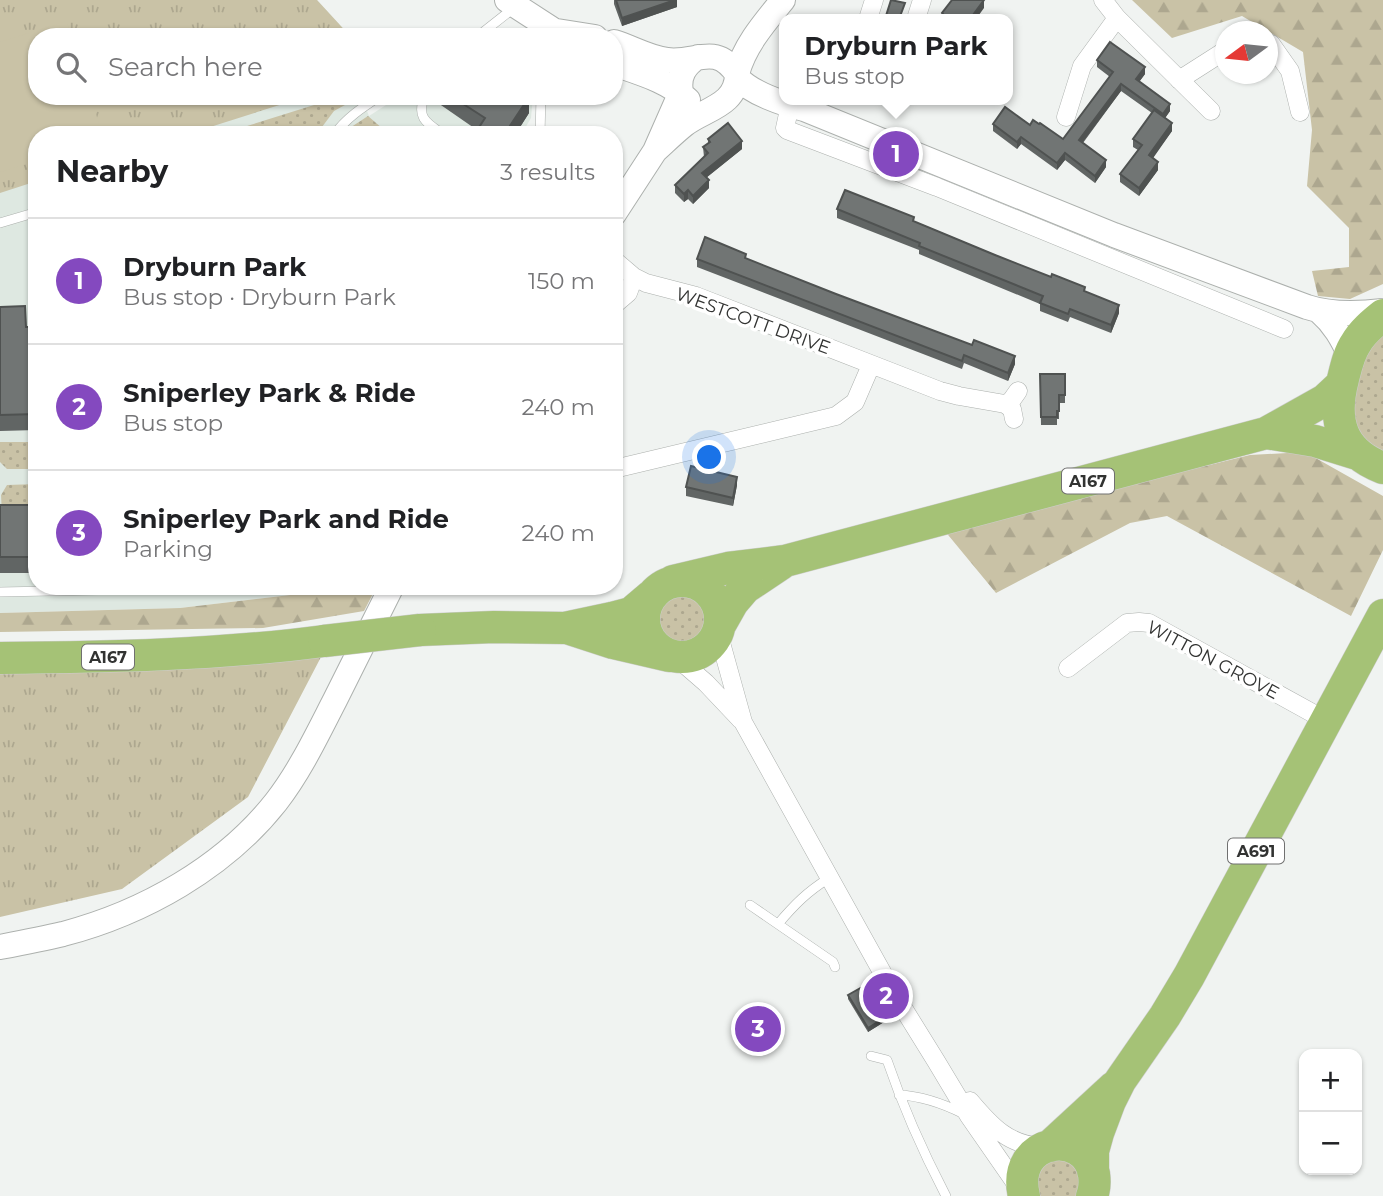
<!DOCTYPE html>
<meta charset="utf-8">
<style>
body{margin:0;font-family:Montserrat,sans-serif;background:#f6f6f6;color:#202124}
.controls{position:absolute;right:21px;bottom:21px;display:grid;overflow:hidden;border-radius:14px;box-shadow:0 2px 5px #0004}
.controls button{width:63px;height:63px;display:grid;place-items:center;padding:0;border:0;border-bottom:2px solid #e0e0e0;background:#fff;color:#202124;font:35px sans-serif}
.compass{position:absolute;left:1215px;top:21px;width:63px;height:63px;border-radius:50%;background:#fff;box-shadow:0 2px 5px #0004;rotate:255deg}
.you{position:absolute;left:710px;top:458px;width:24px;height:24px;margin:-18px;border:5px solid #fff;border-radius:50%;background:#1a73e8;box-shadow:0 0 0 10px #1a73e833}
.badge{display:grid;place-items:center;width:46px;height:46px;border-radius:50%;background:#8449bf;color:#fff;font-size:23px;font-weight:700}
.pin{position:absolute;translate:-50% -50%;border:4px solid #fff;box-shadow:0 2px 7px #0006}
.popup{position:absolute;left:779px;top:14px;width:234px;height:91px;box-sizing:border-box;display:grid;place-content:center;border-radius:14px;background:#fff;filter:drop-shadow(0 2px 5px #0005);font-size:23px;white-space:nowrap;color:#757577}
.popup b{font-size:26px;color:#202124}
.popup::after{content:'';position:absolute;left:50%;top:100%;margin-left:-14px;border:14px solid transparent;border-top-color:#fff}
.list{margin:0;padding:0;list-style:none}
h2{display:flex;justify-content:space-between;align-items:center;height:91px;margin:0;padding:0 28px;font-size:30px}
h2 small{font-size:23px;font-weight:400;color:#757577}
.list li{display:grid;grid-template-columns:46px 1fr auto;gap:21px;align-items:center;box-sizing:border-box;height:126px;padding:0 28px;border-top:2px solid #e0e0e0}
.list b{display:block;font-size:26px;white-space:nowrap}
.list p{margin:0;font-size:23px;white-space:nowrap;color:#757577}
.list em{font-size:23px;font-style:normal;color:#757577}
.icon{flex:none;width:38px;height:38px;fill:none;stroke:currentColor;stroke-width:2;stroke-linecap:round;stroke-linejoin:round}
.map{position:relative;flex:none;width:1383px;height:1196px;overflow:hidden}
.search{position:absolute;background:#fff;box-shadow:0 2px 5px #0004;left:28px;top:28px;width:595px;height:77px;display:flex;align-items:center;gap:18px;box-sizing:border-box;padding:0 24px;border-radius:28px;color:#757577;font-size:26px}
.panel{position:absolute;background:#fff;box-shadow:0 2px 5px #0004;left:28px;top:126px;width:595px;height:469px;border-radius:28px}
.map>svg:first-child{display:block}
</style>
<div class="map">
<svg width="1383" height="1196" viewBox="0 0 1383 1196">
<defs>
<pattern id="grass-dots" width="8" height="8" patternUnits="userSpaceOnUse" patternTransform="scale(1.75)"><rect width="8" height="8" fill="#c9c2a6"/><path d="M2 2h.1M6 6h.1" fill="none" stroke="#ada78f" stroke-width="1.8" stroke-linecap="round"/></pattern>
<pattern id="forest-firs" width="22" height="20" patternUnits="userSpaceOnUse" patternTransform="scale(1.75)"><rect width="22" height="20" fill="#c9c2a6"/><path d="M5 1l3.5 6h-7zM16 11l3.5 6h-7z" fill="#ada78f"/></pattern>
<pattern id="park-tufts" width="24" height="20" patternUnits="userSpaceOnUse" patternTransform="scale(1.75)"><rect width="24" height="20" fill="#c9c2a6"/><path d="M3 7l-1-3M5 7V3M7 7l1-3M15 17l-1-3M17 17v-4M19 17l1-3" fill="none" stroke="#ada78f"/></pattern>
</defs>
<rect width="100%" height="100%" fill="#f0f3f1"/>
<path fill="#dee8e1" d="M0 0H317L351 37H37V96H361L369 116 400 96H533L531 118 521 135H37V586H346L307 593 180 608 0 613Z"/>
<path fill="url(#grass-dots)" d="M345 97V105L334 111 316 135H218L330 100Z
M368 116 390 135H339Z
M1383 331V457L1358 434 1352 402 1356 379 1373 340Z
M0 442H37V469H7L0 462Z
M37 484V513L2 514 1 495 7 485Z
M657 620a26 26 0 1 1 52 0a26 26 0 1 1-52 0Z
M1056 1155 1081 1170 1079 1196H1035L1032 1171Z"/>
<path fill="url(#forest-firs)" d="M1132 0H1383V284L1350 299 1318 296 1312 271 1349 267V228L1307 186 1312 130 1303 52 1242 16 1172 38Z
M1305 452 1383 496V550L1351 616 1167 516 1130 523 996 593 944 530 1250 455Z
M346 586H377L364 611 263 628 0 632V613L180 608 307 593Z"/>
<path fill="url(#park-tufts)" d="M0 0H317L351 37H37V96H308L185 135H37V181L0 193Z
M321 657 248 797 122 889 0 917V673Z"/>
<path fill="#c9c2a6" d="M67 21 72 37H37V96H91L102 135H37V161L0 172V42Z"/>
<g fill="none" stroke-linecap="round" stroke-linejoin="round">
<defs>
<path id="lane" d="M477 37 515 7
M425 96C415 118 428 124 444 135
M334 135C346 118 363 107 380 96
M540 135 541 96
M0 223 37 212
M0 592 147 589 175 586
M750 905 833 962 835 967
M778 924C795 904 807 892 829 878
M871 1056 887 1060C903 1107 923 1152 946 1196
M899 1095C922 1096 944 1104 964 1114"/>
<path id="street" d="M1103 0 1117 18 1211 111
M868 19 874 0
M916 19 922 0
M1268 44H1271L1290 71 1300 112
M1179 80 1226 50
M790 105 785 128 787 130 937 187 1284 329
M1066 117 1082 66 1117 18
M614 260 634 277 646 283 696 296 940 391 959 396 1005 404 1012 409 1014 419
M614 305 628 293 634 277
M1005 404 1011 401 1018 391
M614 469 836 416 855 402 871 365
M718 632 743 722 892 990 936 1061 969 1116 1021 1191
M676 657 706 683 741 720
M1068 668 1127 623 1139 622 1149 623 1325 720
M970 1101C991 1126 1009 1146 1044 1147"/>
<path id="secondary" d="M507 0 564 37
M557 31 595 37
M614 42C631 47 649 58 667 60 696 64 715 42 737 74 737 106 704 109 684 125 674 133 665 142 655 151
M614 64C640 73 669 81 688 100
M737 74C744 46 765 22 783 0
M737 77C750 93 784 104 804 109L1114 235 1307 307C1331 315 1358 314 1383 311
M614 214 655 151 681 92C678 76 685 65 698 57
M1319 311C1334 324 1342 338 1350 356
M0 947C21 943 42 939 63 934 143 913 224 868 276 802 300 771 317 735 335 700 354 662 373 624 392 586"/>
<path id="highway" d="M1383 315C1373 323 1362 332 1356 343 1349 353 1346 367 1343 379 1332 421 1341 452 1383 468
M1266 433 1315 441 1357 454
M644 619a38 38 0 1 1 76 0a38 38 0 1 1-76 0Z
M673 581 728 568 785 561 1266 433 1325 400 1341 385
M720 625 733 602 745 588 781 564
M567 628 613 643 669 656
M420 630 494 627 565 628 612 618 631 613 651 596
M0 658C108 657 216 655 324 641
M1050 1146 1114 1087
M1093 1171V1151L1098 1133 1110 1101 1120 1081 1165 1016 1189 976 1383 615
M1024 1196C1010 1138 1085 1127 1094 1174 1095 1182 1095 1189 1092 1196"/>
</defs>
<use href="#lane" stroke="#acb0ad" stroke-width="10"/>
<use href="#street" stroke="#acb0ad" stroke-width="19"/>
<use href="#secondary" stroke="#acb0ad" stroke-width="26"/>
<use href="#highway" stroke="#cecece" stroke-width="33"/>
<use href="#lane" stroke="#fff" stroke-width="9"/>
<use href="#street" stroke="#fff" stroke-width="18"/>
<use href="#secondary" stroke="#fff" stroke-width="24"/>
<use href="#highway" stroke="#a5c276" stroke-width="32"/>
<defs>
<path id="highway-bridge" d="M324 641 420 630"/>
</defs>
<use href="#highway-bridge" stroke="#cecece" stroke-width="33" stroke-linecap="butt"/>
<use href="#highway-bridge" stroke="#a5c276" stroke-width="32"/>
</g>
<path fill="#616564" d="M614 0H677V7L622 26 614 4Z
M1097 60 1145 74 1139 82 1170 111 1165 118 1172 131 1152 158 1158 170 1139 196 1120 182V174L1138 150 1133 147V139L1152 113 1121 91 1083 143 1106 167 1095 183 1065 160 1057 170 1021 144 1017 149 993 131V124L1030 125 1063 139 1110 77 1097 67Z
M438 96H496L529 113 515 135H474L477 130 438 103Z
M708 139 742 149 706 178 709 188 693 204 688 199 684 202 675 193V185L704 157 703 147 708 144Z
M837 209 914 221 1085 292 1119 313 1111 333 1070 317 1068 322 1040 311V304L919 254V250L837 218Z
M697 259H746L1015 364 1008 381 964 363 962 369 697 267Z
M0 307 26 327H37V430L0 431Z
M1040 374H1065V403H1059V419H1057V425H1041Z
M737 485 733 506 686 496V487Z
M0 505H37V573H0Z
M848 995 884 1022 868 1032 848 999Z"/>
<path fill="#4f5251" d="M675 0H677V7L622 26V18Z
M984 0V8L976 19H970Z
M1145 67V74L1136 86V79Z
M1121 84V91L1079 147V140Z
M529 97V113L515 135H504Z
M1170 104V111L1163 121V114Z
M1172 123V131L1149 164V155Z
M1021 137V144L1017 149V142Z
M742 141V149L702 181V173Z
M1065 153V160L1057 170V163Z
M1106 160V167L1095 183V176Z
M1158 162V170L1139 196V188Z
M709 180V188L693 204V196Z
M688 190V199L684 202V194Z
M1119 305V313L1111 333V325Z
M1015 356V364L1008 381V373Z
M737 477V485L733 506V498Z
M884 1018V1022L868 1032V1028Z"/>
<path fill="#717574" stroke="#4f5251" stroke-width="2" d="M616 0H675L622 18Z
M891 0 905 3 899 19H885Z
M952 0H984L970 19H942L945 16 942 13Z
M1110 42 1145 67 1136 79 1170 104 1163 114 1121 84 1079 140 1106 160 1095 176 1065 153 1057 163 1021 137 1017 142 993 124 1005 107 1030 125 1033 120 1039 124 1040 123 1063 139 1113 72 1097 60Z
M451 96H496L501 99 503 96H527L529 97 504 135H474L485 118Z
M1154 110 1172 123 1149 155 1158 162 1139 188 1120 174 1142 145 1133 139Z
M728 123 742 141 702 173 709 180 693 196 688 190 684 194 675 185 708 153 703 147 710 142 708 139Z
M845 190 914 217 913 221 995 255 1051 277 1052 274 1085 287 1084 291 1119 305 1111 325 1070 309 1068 314 1040 303 1043 296 919 246 920 243 837 209Z
M705 237 746 254 745 258 836 294 972 345 974 340 1015 356 1008 373 964 355 962 361 697 259Z
M25 306 26 327H37V414L0 415V307Z
M1040 374H1065V395H1059V411H1057V417H1041Z
M691 466 737 477 733 498 686 487Z
M0 505H37V557H0Z
M864 986 884 1018 868 1028 848 995Z"/>
<g text-anchor="middle" dominant-baseline="central" stroke-width="7" stroke-linejoin="round" paint-order="stroke">
<g fill="#fff" stroke="#707070" stroke-width="2">
<rect x="1062" y="468.5" width="52" height="25" rx="5"/>
<rect x="82" y="644.5" width="52" height="25" rx="5"/>
<rect x="1228" y="838.5" width="56" height="25" rx="5"/>
</g>
<g font-size="16" font-weight="bold" fill="#323332">
<text x="1088" y="481">A167</text>
<text x="108" y="657">A167</text>
<text x="1256" y="851">A691</text>
</g>
<g font-size="18" fill="#323332" stroke="#fff">
<text transform="translate(753 321) rotate(20)">WESTCOTT DRIVE</text>
<text transform="translate(1213 660) rotate(28)">WITTON GROVE</text>
</g>
</g>
</svg>
<div class="controls">
<button>+</button>
<button>−</button>
</div>
<svg class="compass" viewBox="-18 -18 36 36"><path d="M0-13l5 13h-10z" fill="#e53935"/><path d="M0 13l5-13h-10z" fill="#757577"/></svg>
<div class="you"></div>
<div class="pin badge" style="left:896px;top:154px">1</div>
<div class="popup"><b>Dryburn Park</b>Bus stop</div>
<div class="pin badge" style="left:886px;top:996px">2</div>
<div class="pin badge" style="left:758px;top:1029px">3</div>
<div class="search"><svg class="icon" aria-label="search" viewBox="0 0 24 24"><circle cx="10" cy="10" r="6"/><path d="M15 15l6 6"/></svg>Search here</div>
<section class="panel">
<h2>Nearby<small>3 results</small></h2>
<ul class="list">
<li><span class="badge">1</span><div><b>Dryburn Park</b><p>Bus stop · Dryburn Park</p></div><em>150 m</em></li>
<li><span class="badge">2</span><div><b>Sniperley Park &amp; Ride</b><p>Bus stop</p></div><em>240 m</em></li>
<li><span class="badge">3</span><div><b>Sniperley Park and Ride</b><p>Parking</p></div><em>240 m</em></li>
</ul>
</section>
</div>
